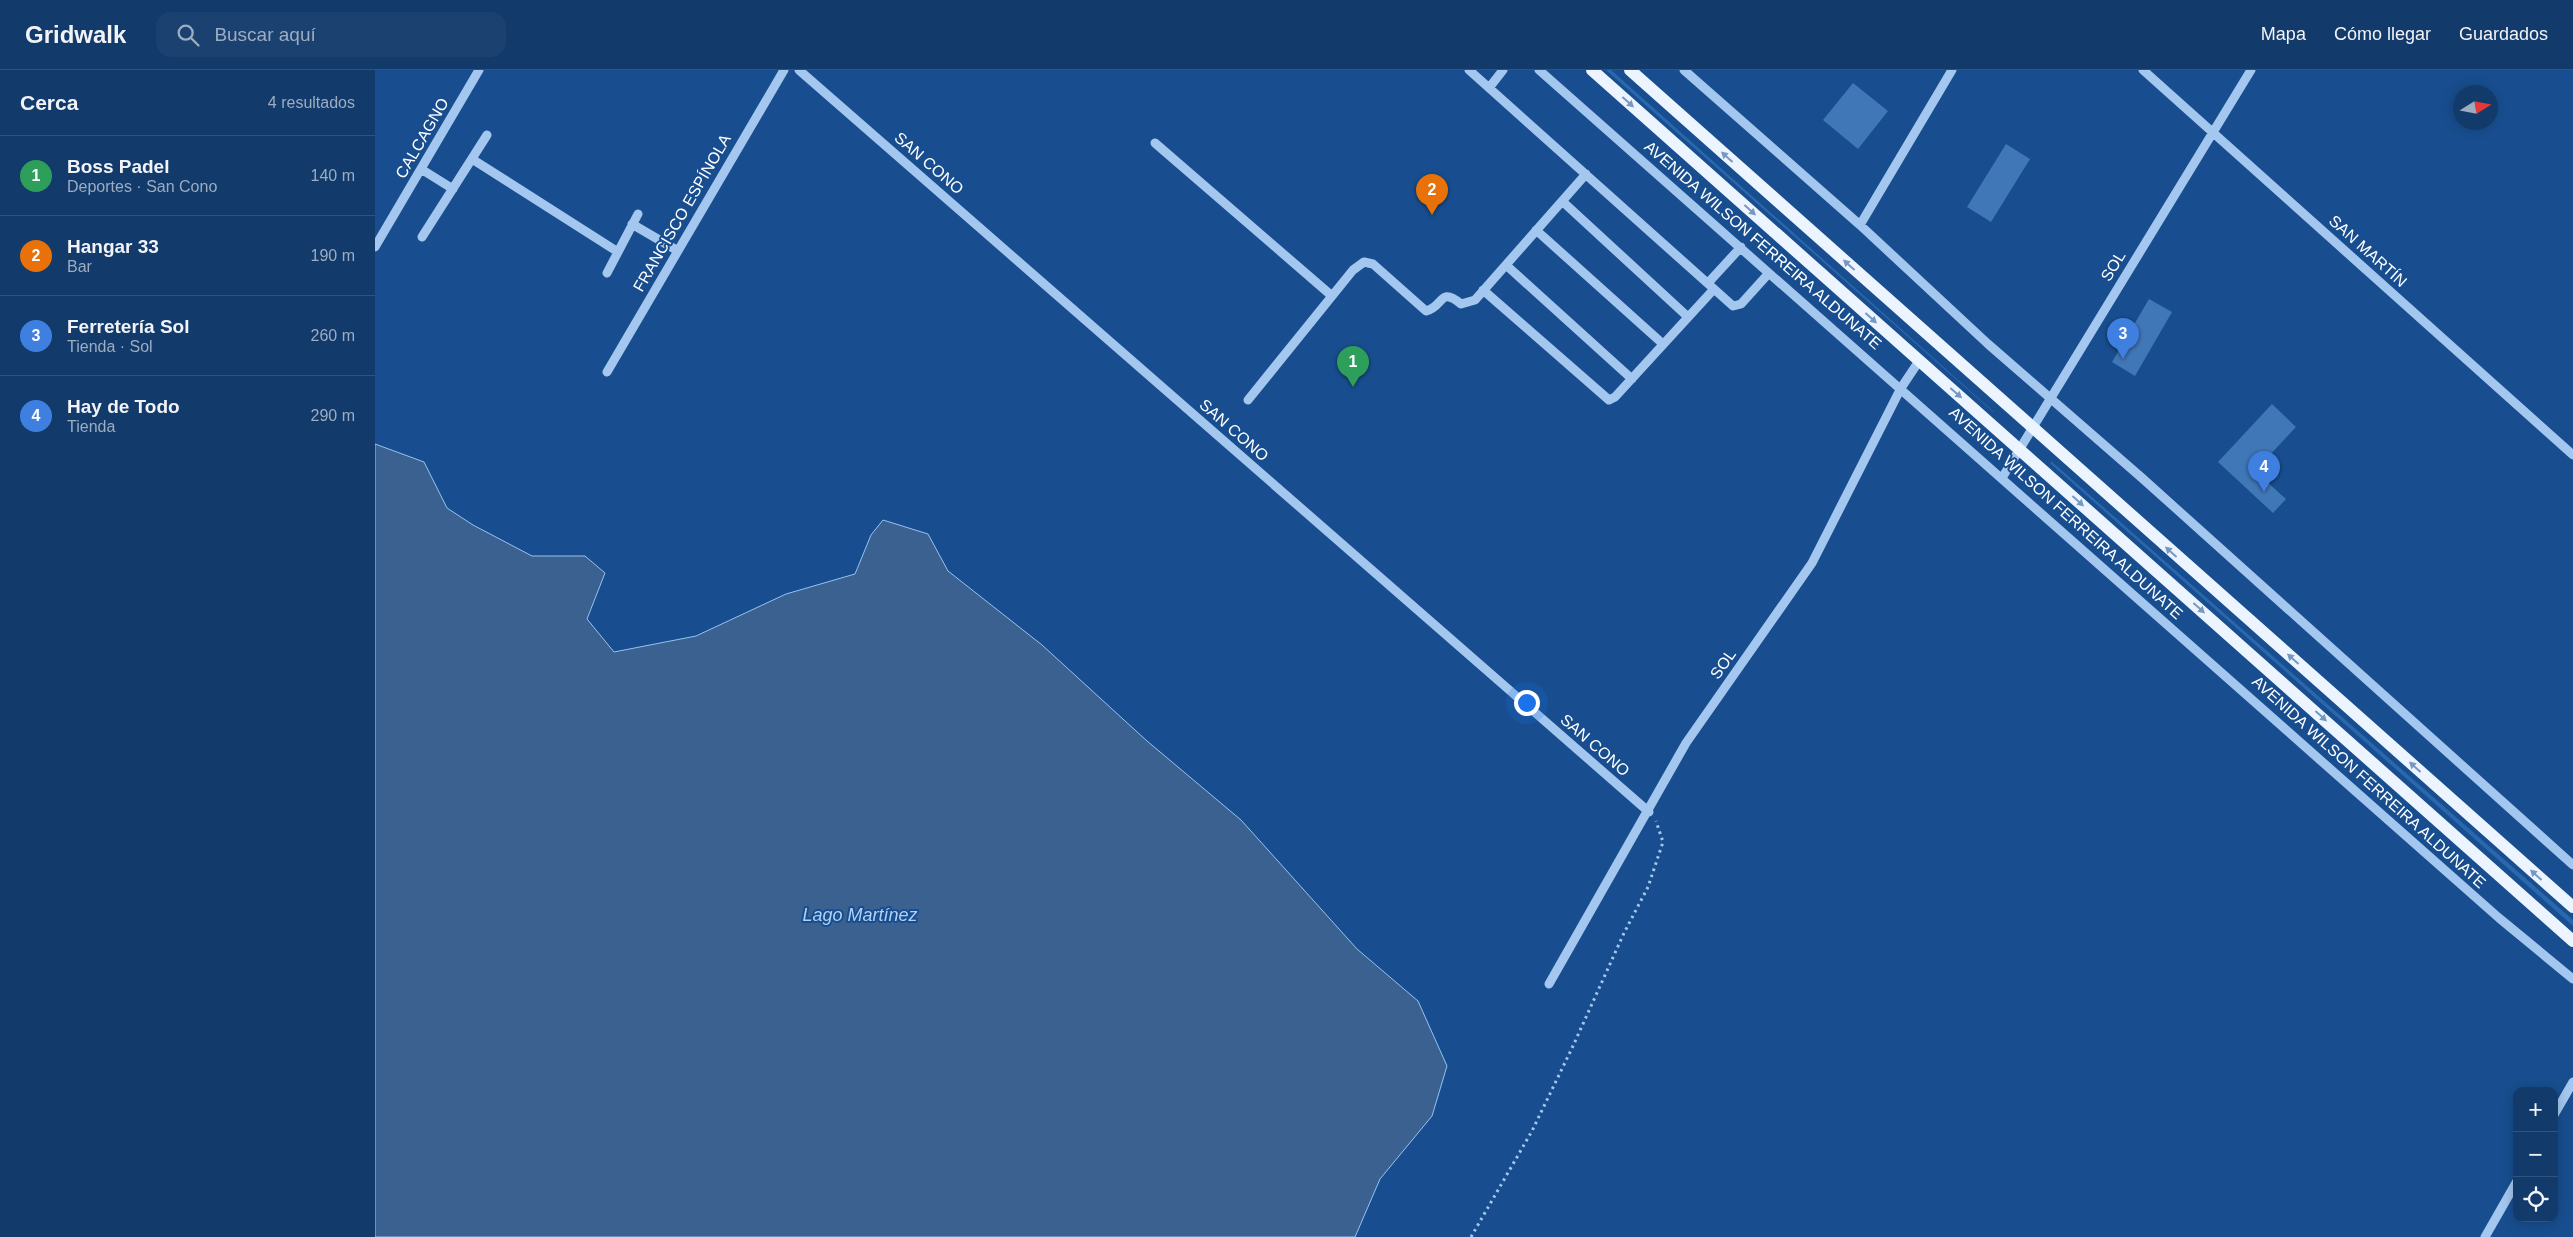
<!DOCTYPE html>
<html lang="es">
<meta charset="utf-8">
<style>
body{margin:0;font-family:Arial,sans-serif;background:#1b4171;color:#f1f3f6}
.controls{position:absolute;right:15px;bottom:15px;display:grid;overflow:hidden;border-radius:10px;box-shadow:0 2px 12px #0003}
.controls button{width:45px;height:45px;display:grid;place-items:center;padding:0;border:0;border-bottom:1px solid #31547e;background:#123a6b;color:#f1f3f6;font:25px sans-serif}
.compass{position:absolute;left:2078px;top:15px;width:45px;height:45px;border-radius:50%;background:#123a6b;box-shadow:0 2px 12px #0003;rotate:79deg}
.you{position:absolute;left:1151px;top:632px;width:18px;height:18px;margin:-12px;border:4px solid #fff;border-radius:50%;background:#1a73e8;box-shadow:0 0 0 8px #1a73e833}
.badge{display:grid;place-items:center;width:32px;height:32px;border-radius:50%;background:#ffcf62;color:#fff;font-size:16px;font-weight:700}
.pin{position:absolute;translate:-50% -41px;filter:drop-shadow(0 1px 2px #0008)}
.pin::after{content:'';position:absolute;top:26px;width:18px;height:15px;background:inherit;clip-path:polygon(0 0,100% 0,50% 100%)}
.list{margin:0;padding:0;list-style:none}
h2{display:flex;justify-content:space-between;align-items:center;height:65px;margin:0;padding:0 20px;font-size:21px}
h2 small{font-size:16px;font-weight:400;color:#9cadc1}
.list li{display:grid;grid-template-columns:32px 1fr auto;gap:15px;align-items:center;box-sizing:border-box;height:80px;padding:0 20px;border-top:1px solid #31547e}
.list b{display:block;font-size:19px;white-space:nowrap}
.list p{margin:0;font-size:16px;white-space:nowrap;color:#9cadc1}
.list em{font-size:16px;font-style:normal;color:#9cadc1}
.icon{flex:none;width:28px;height:28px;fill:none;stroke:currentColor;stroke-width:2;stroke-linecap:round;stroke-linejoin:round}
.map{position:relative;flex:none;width:2198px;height:1167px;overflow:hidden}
header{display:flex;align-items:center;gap:30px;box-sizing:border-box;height:70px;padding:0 25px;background:#123a6b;border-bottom:1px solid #31547e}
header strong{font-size:24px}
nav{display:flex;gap:28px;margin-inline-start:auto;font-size:18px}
.search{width:350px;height:45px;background:#1b4171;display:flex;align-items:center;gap:12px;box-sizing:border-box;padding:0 18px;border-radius:15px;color:#9cadc1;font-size:19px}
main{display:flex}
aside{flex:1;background:#123a6b}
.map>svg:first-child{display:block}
</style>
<header>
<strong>Gridwalk</strong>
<div class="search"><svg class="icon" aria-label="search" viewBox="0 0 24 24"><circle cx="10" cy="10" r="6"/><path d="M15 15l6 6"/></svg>Buscar aquí</div>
<nav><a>Mapa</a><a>Cómo llegar</a><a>Guardados</a></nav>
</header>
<main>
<aside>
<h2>Cerca<small>4 resultados</small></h2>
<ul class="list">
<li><span class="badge" style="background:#2e9e5b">1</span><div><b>Boss Padel</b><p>Deportes · San Cono</p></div><em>140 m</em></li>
<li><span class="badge" style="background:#e8710a">2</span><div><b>Hangar 33</b><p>Bar</p></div><em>190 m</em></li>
<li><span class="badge" style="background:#3f7fe0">3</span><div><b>Ferretería Sol</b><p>Tienda · Sol</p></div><em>260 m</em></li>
<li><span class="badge" style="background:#3f7fe0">4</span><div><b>Hay de Todo</b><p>Tienda</p></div><em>290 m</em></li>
</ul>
</aside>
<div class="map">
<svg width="2198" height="1167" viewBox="0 0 2198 1167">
<rect width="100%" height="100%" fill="#184e8f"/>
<path fill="#2a68ad" d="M1231 0H1236L1619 342H1618Z
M1676 391 2198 850V856L1676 394Z"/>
<path fill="#3a6190" stroke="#97c3f1" d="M0 374 49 392 72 438 98 455 157 486H210L230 503 212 549 239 582 321 566 411 524 480 504 496 465 508 450 553 464 573 501 667 575 772 671 866 750 982 879 1043 931 1072 996 1057 1046 1005 1109 980 1167H0Z"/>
<path fill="#4077b7" d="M1478 13 1513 41 1483 79 1448 50Z
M1631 74 1655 89 1616 152 1592 137Z
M1774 229 1797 242 1760 306 1737 292Z
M1897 334 1921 357 1880 401 1911 429 1898 443 1843 392Z"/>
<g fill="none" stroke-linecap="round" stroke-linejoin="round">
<path stroke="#a4c7ef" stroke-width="3" stroke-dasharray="2.5 4" stroke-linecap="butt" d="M1096 1167 1157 1061 1198 976 1249 863 1273 817 1288 772 1281 751"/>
<path stroke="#a4c7ef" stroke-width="9" d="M424 0 1274 742
M1094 0 1358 236 1366 234 1394 203
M1164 0 2124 848 2198 909
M1309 0 1485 155 1613 274 1767 408 2198 795
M1768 0 2198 385
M1114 18 1128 0
M780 73 957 226
M97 89 243 182
M46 99 78 119
M1187 131 1313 247
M257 154 303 181
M1485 155 1577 0
M1161 160 1288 274
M47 167 112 65
M0 177 104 0
M1131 195 1257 309
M232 203 263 144
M1333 213 1366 177
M1108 220 1234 330 1240 327 1339 219
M232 302 409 0
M873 330 978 200 989 192 998 194 1051 241C1069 237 1064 216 1086 234L1100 230 1211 104
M1627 408 1876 0
M1174 914 1311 673 1437 493 1526 318 1544 291
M2179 1045 2198 1012
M2110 1167 2142 1111"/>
<path stroke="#ecf4ff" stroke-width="12" d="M1217 0 2198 871
M1255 0 2198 837"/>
</g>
<defs><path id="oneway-solid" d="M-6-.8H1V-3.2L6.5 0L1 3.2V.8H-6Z" transform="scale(1.25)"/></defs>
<g fill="#7799c1">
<use href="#oneway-solid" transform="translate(1253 32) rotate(42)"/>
<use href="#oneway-solid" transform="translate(1352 87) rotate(-138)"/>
<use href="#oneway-solid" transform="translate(1375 140) rotate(42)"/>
<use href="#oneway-solid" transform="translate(1474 195) rotate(-138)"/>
<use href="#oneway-solid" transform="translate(1496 248) rotate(42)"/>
<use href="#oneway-solid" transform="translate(1581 323) rotate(41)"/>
<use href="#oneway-solid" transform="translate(1703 431) rotate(42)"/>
<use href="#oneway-solid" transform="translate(1796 482) rotate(-138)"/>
<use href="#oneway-solid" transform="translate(1824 538) rotate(42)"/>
<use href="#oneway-solid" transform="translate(1918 589) rotate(-138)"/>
<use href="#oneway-solid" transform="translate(1946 646) rotate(42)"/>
<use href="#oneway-solid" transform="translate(2040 697) rotate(-138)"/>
<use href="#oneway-solid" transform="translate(2161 805) rotate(-138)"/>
</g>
<g text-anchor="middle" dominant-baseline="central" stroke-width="4" stroke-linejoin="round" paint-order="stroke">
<g font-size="16" fill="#fff" stroke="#184e8f">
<text transform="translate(47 68) rotate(-60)">CALCAGNO</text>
<text transform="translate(554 93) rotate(41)">SAN CONO</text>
<text transform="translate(307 143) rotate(-60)">FRANCISCO ESPÍNOLA</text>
<text transform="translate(1388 175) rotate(41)">AVENIDA WILSON FERREIRA ALDUNATE</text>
<text transform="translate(1993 181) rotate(42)">SAN MARTÍN</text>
<text transform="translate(1738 196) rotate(-59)">SOL</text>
<text transform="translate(859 360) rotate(41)">SAN CONO</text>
<text transform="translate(1691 443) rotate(42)">AVENIDA WILSON FERREIRA ALDUNATE</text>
<text transform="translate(1348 594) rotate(-55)">SOL</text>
<text transform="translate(1220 675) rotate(41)">SAN CONO</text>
<text transform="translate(1994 712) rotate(42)">AVENIDA WILSON FERREIRA ALDUNATE</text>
</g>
<g font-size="18" font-style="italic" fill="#b0d1f6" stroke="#184e8f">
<text x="485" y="845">Lago Martínez</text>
</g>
</g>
</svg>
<div class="controls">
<button>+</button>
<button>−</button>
<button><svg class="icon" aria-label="locate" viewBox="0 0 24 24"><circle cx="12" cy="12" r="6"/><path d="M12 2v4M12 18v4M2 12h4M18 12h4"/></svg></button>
</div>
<svg class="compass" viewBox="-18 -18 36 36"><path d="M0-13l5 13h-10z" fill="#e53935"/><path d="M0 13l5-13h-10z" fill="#9cadc1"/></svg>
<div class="you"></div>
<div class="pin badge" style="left:978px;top:317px;background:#2e9e5b">1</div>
<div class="pin badge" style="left:1057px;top:145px;background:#e8710a">2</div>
<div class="pin badge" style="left:1748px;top:289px;background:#3f7fe0">3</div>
<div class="pin badge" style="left:1889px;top:422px;background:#3f7fe0">4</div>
</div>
</main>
